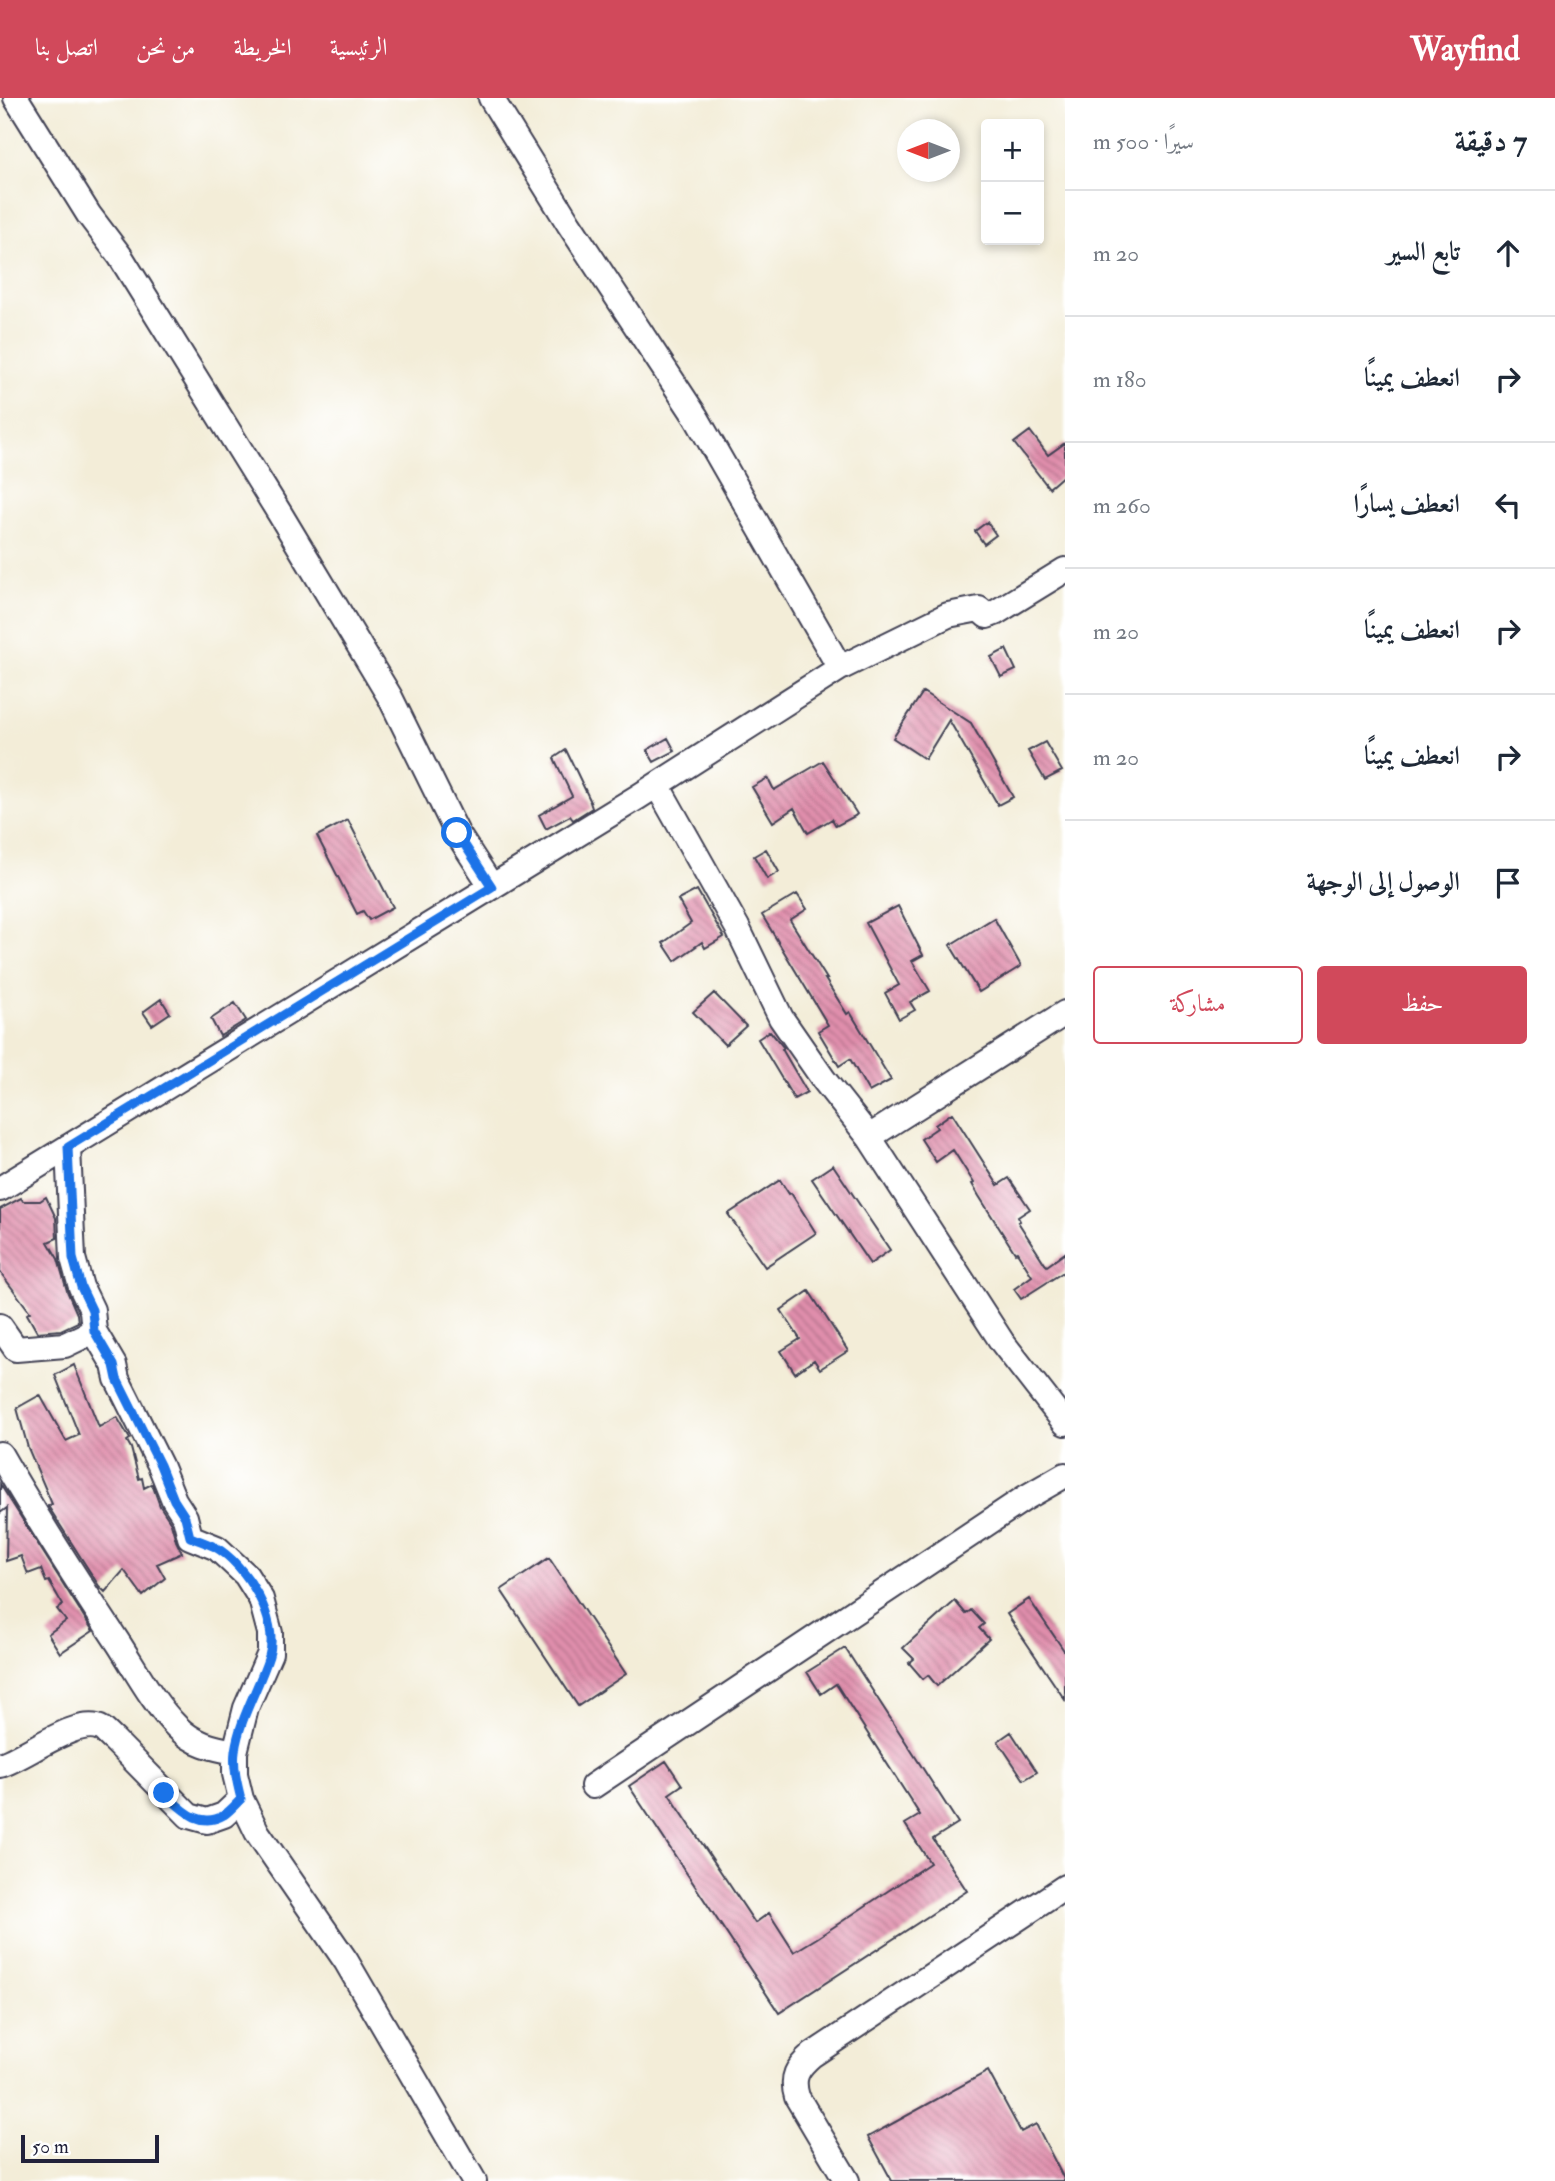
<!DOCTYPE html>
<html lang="ar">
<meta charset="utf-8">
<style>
body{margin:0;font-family:"IM FELL Double Pica",Amiri,serif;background:#f6f6f7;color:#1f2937;direction:rtl}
.controls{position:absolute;right:21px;top:21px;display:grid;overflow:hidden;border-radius:7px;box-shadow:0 4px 10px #0003}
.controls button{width:63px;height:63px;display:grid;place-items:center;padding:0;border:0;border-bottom:2px solid #e0e1e3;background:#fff;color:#1f2937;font:35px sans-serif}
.compass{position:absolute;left:897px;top:21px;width:63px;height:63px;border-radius:50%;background:#fff;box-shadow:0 4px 10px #0003;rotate:270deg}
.scale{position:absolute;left:21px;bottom:18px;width:138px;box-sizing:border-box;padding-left:7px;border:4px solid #22223b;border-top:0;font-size:19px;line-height:24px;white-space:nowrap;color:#22223b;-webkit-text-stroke:5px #fff;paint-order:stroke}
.stop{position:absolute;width:21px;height:21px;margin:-16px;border:5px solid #1a73e8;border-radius:50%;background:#fff}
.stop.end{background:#1a73e8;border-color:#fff;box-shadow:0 2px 7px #0008}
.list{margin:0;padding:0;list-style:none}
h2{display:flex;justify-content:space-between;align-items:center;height:91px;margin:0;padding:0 28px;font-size:30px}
h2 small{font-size:23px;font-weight:400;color:#747a83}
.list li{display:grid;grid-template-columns:46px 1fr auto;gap:21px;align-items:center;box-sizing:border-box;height:126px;padding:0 28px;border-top:2px solid #e0e1e3}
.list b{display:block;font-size:26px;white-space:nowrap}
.list em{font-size:23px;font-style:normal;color:#747a83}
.actions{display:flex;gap:14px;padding:21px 28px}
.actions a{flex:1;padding:16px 0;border:2px solid #d1495b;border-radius:7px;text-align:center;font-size:24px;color:#d1495b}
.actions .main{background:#d1495b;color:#fff}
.icon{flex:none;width:38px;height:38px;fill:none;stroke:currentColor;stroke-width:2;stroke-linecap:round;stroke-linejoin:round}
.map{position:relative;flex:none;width:1065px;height:2083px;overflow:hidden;direction:ltr}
header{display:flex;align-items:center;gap:42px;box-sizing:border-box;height:98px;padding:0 35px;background:#d1495b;color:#fff}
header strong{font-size:33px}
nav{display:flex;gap:38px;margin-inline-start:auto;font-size:24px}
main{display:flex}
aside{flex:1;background:#fff}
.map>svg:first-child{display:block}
</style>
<header>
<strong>Wayfind</strong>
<nav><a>الرئيسية</a><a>الخريطة</a><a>من نحن</a><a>اتصل بنا</a></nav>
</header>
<main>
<aside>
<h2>7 دقيقة<small>سيرًا · 500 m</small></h2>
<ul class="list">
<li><svg class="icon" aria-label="ahead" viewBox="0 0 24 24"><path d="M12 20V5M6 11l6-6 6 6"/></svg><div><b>تابع السير</b></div><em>20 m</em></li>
<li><svg class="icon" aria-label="right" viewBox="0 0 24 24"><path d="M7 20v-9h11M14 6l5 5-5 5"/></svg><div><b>انعطف يمينًا</b></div><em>180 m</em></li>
<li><svg class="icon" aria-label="left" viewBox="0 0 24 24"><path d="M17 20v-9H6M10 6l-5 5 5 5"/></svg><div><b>انعطف يسارًا</b></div><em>260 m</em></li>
<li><svg class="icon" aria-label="right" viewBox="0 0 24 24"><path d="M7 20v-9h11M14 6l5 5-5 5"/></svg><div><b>انعطف يمينًا</b></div><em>20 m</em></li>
<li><svg class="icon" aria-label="right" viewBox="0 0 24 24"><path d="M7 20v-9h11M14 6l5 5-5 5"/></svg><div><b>انعطف يمينًا</b></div><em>20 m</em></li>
<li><svg class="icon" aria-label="arrive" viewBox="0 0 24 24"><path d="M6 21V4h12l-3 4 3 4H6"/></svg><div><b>الوصول إلى الوجهة</b></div></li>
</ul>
<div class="actions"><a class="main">حفظ</a><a>مشاركة</a></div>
</aside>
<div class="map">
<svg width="1065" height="2083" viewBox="0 0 1065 2083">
<defs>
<pattern id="building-back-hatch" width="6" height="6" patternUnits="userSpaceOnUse" patternTransform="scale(1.75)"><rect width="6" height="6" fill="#e08eac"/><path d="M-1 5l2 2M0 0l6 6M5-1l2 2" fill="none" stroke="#b5748d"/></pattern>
</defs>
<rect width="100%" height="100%" fill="#fff"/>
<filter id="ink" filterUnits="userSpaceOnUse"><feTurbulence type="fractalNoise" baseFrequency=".0143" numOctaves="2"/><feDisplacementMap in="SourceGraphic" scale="14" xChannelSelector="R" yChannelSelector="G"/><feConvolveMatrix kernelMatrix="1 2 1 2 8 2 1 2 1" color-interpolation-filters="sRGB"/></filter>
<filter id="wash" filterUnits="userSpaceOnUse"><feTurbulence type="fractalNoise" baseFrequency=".00686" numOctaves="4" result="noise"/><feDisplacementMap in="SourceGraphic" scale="28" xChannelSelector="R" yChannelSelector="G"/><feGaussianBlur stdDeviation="1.57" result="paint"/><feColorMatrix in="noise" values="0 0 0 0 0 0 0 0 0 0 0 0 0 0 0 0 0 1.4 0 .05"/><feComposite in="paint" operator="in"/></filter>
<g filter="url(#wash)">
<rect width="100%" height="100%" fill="#f3edd8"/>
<g id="blocks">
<path fill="url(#building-back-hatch)" d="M1030 333 1048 357 1065 345V376L1049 390 1014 345Z
M987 424 996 437 984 446 975 433Z
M1006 551 1016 572 1001 579 991 559Z
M923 594 971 625 1013 699 998 707 949 622 925 661 893 640Z
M668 640 675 653 654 664 647 652Z
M1045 644 1062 673 1045 682 1028 653Z
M566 652 591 704H590L592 710 573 722 570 718 546 731 539 717 572 698 554 660Z
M823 663 857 716 855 718 836 728 832 721 808 735 794 710 773 724 752 689 768 680 774 692Z
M348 722 393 809 369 822 363 813 357 816 317 738Z
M766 751 779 774 767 781 754 758Z
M697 792 724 839 705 850 702 844 675 863 663 845 691 825 678 802Z
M797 796 807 811 790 822 827 881H825L847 916 850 914 891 982 869 994 850 961 839 968 818 933 828 927 762 817Z
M898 808 923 857 912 863 930 893 910 904 915 912 899 921 885 895 899 887 866 825Z
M994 820 1021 868 979 894 950 847Z
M714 895 746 928 725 947 693 914Z
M161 901 170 915 152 927 143 914Z
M235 905 246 922 220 938 211 921Z
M770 933 784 950 782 951 807 994 794 1001 758 941Z
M952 1015 998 1087 1009 1080 1030 1111 1018 1119 1020 1123 1018 1124 1045 1166 1047 1168 1065 1155V1173L1021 1201 1014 1191 1032 1178 1017 1154 1015 1155 979 1098 972 1086 974 1085 953 1052 936 1064 921 1041 937 1030 935 1027Z
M833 1067 890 1152 870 1166 812 1081Z
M780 1082 789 1096 791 1095 816 1135 765 1169 728 1116Z
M46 1099 56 1120 57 1140 48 1144 58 1161 67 1193 77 1216 78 1224 61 1232 37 1234 27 1216 30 1214 0 1174V1111L21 1100 23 1103H40Z
M809 1193 848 1253 820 1271 814 1262 795 1275 781 1253 800 1241 781 1212Z
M74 1267 99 1329 117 1319 130 1341 127 1343 131 1350 139 1381 142 1380 144 1390 152 1386 160 1408 171 1425 176 1443 182 1455 157 1466 165 1480 143 1498 124 1472 105 1494 99 1488 48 1408 52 1406 28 1350 17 1310 40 1297 66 1343 79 1337 55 1277Z
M0 1386 93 1533 60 1555 48 1536 66 1523 57 1511 63 1507 49 1483 46 1484 41 1471 28 1476 21 1458 6 1463 7 1410 0 1415Z
M549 1460 626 1576 578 1608 501 1492Z
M1029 1501 1065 1554V1602L1007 1516Z
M955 1503 966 1516 971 1512 984 1526 979 1530 989 1541 937 1588 928 1577 923 1581 909 1565 914 1561 903 1550Z
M845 1550 958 1725 933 1741 967 1793 779 1915 629 1688 666 1663 682 1687 669 1696 755 1825 769 1815 794 1854 817 1840 930 1765 905 1726 920 1717 836 1586 821 1596 807 1574Z
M1011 1634 1037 1674 1024 1682 998 1643Z
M988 1973 1021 2034 1036 2026 1065 2083H892L868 2039Z"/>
</g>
</g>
<g filter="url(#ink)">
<use href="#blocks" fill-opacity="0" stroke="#414053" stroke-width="2"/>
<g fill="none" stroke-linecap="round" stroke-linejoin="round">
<defs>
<path id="minor" d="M16 0 89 117 120 158 280 416 390 599 457 735 492 789
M491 0 569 126 696 319 840 570
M657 687 737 829 781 920 824 982 869 1039 1002 1244 1065 1325
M869 1039 1065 915
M68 1049 73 1160 81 1189 92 1212 94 1233 114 1267 117 1281 160 1367 174 1402 185 1419 190 1439 217 1450 246 1477 261 1501 270 1535V1555L246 1610 235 1654V1676L241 1701 257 1734 346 1863 474 2083
M0 1091 638 699 840 570 948 517 979 511 987 518 995 515 1065 472
M0 1228 16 1251 65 1247 94 1233
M0 1356C37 1421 78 1484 119 1546 137 1574 154 1606 177 1629 194 1646 213 1650 235 1654
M0 1667C25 1660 78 1617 102 1631 106 1634 110 1639 114 1642L189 1718 207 1723 224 1717 241 1701
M593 1688 1025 1400 1065 1377
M847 2083 797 1999C791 1979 797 1970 812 1957L1065 1789"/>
</defs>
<use href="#minor" stroke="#414053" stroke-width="28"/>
<use href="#minor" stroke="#fff" stroke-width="24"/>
</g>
</g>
<g fill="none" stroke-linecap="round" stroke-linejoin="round" filter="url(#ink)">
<path stroke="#1a73e8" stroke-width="9" d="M164 1695C181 1710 199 1732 224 1717 230 1713 236 1706 241 1701 237 1685 233 1669 235 1653 240 1619 259 1590 269 1558 280 1522 246 1466 215 1449 207 1445 198 1442 190 1439L185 1419 174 1402 160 1367 117 1281 114 1267 94 1233 92 1212 81 1189 73 1160 68 1049 492 789 457 735"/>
</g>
</svg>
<div class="controls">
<button>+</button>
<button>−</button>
</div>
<svg class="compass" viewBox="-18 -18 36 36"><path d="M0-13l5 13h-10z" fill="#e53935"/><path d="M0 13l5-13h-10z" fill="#747a83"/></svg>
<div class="scale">50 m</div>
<div class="stop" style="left:457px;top:735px"></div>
<div class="stop end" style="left:164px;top:1695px"></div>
</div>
</main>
